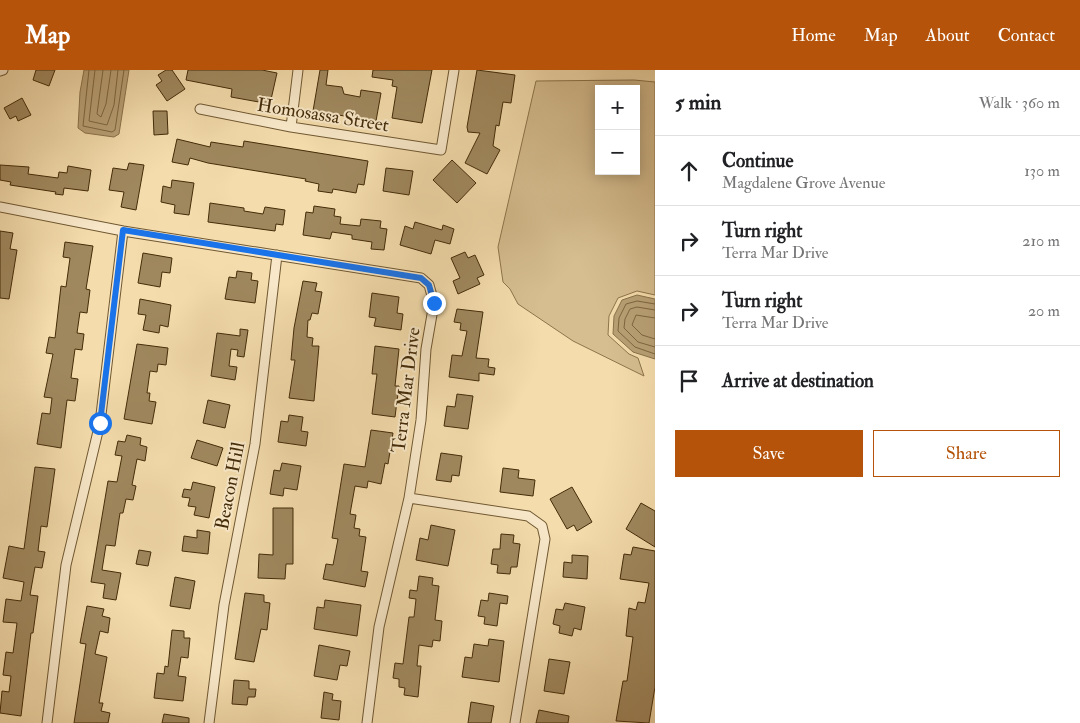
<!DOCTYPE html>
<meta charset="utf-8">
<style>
body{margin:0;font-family:"IM FELL Double Pica",serif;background:#f2f2f2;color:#202124}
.controls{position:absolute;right:15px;top:15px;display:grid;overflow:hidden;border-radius:0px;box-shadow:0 2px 12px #0003}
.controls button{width:45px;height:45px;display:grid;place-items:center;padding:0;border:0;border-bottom:1px solid #e0e0e0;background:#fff;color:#202124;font:25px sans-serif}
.stop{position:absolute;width:15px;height:15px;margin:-11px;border:4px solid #1a73e8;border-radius:50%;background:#fff}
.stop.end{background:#1a73e8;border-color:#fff;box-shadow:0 1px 5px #0008}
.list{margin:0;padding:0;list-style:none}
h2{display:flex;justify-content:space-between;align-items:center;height:65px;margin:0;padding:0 20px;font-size:21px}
h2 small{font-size:16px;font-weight:400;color:#757577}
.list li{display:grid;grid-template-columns:32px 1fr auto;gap:15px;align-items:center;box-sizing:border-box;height:70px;padding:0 20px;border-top:1px solid #e0e0e0}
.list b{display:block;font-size:19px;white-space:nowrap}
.list p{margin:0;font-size:16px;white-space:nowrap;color:#757577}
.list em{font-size:16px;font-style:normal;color:#757577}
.actions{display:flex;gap:10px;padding:15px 20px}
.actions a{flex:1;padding:11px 0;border:1px solid #b45309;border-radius:0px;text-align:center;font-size:18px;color:#b45309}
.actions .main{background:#b45309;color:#fff}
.icon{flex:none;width:28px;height:28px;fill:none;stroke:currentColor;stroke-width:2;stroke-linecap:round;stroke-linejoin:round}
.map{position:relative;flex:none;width:655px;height:653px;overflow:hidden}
header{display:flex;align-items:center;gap:30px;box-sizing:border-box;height:70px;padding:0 25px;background:#b45309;color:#fff}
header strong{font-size:24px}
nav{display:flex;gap:28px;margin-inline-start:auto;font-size:18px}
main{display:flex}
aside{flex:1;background:#fff}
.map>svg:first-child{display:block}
</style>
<header>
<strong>Map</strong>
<nav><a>Home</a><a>Map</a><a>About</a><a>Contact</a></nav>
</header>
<main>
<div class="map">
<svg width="655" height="653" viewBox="0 0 655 653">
<rect width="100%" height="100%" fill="#f4dcac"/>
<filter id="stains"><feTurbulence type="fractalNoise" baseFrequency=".004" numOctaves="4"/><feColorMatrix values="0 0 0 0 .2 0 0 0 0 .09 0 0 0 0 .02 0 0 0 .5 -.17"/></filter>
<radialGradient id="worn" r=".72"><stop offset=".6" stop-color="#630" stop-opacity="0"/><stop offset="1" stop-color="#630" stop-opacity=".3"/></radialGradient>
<path fill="#d6be90" stroke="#8d754c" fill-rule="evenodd" d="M634 10 655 12V225L637 221 618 228 609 246 608 265 629 284 638 288 644 306 573 271 518 234 510 219 503 212 498 177 536 11ZM599 19H636V101H599Z"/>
<path fill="#b8a075" stroke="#8a724a" d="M84 0H129L119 64 114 67 85 63 78 58 80 22Z
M637 225 655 229V289L633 282 613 264 614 246 622 230Z"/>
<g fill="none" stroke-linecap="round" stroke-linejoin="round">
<path stroke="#7e663f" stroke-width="1" d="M89 0 83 56 112 62 115 60 124 0
M95 0 89 51 107 55 114 35 118 0
M103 0 97 44 101 47 106 34 111 0
M655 234 637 231 626 234 619 248 618 261 635 277 655 284
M655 240 637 237 630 239 625 249 624 258 638 272 655 277
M655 248 636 245 632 255 642 265 655 269"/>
</g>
<path fill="#a0885e" stroke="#442c09" d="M36 0H55L49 16 33 10Z
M166 0H172L185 19 167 31 156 15 162 11 158 5Z
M188 0H262L277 3 270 34 231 27 232 19 186 10Z
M320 0H328L326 15 342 17 344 24 360 27 361 20 381 23 376 51 313 41Z
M373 0H432L422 53 392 48 397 17 392 16 393 10 372 7Z
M477 0 515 5 511 33 503 32 499 56 496 55 493 76 500 80 487 104 465 93 480 63 468 62 467 57Z
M22 28 31 45 18 51 16 46 10 49 4 38Z
M153 41H167L168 64 154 65Z
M177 69 210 77 211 72 243 77 244 71 368 91 364 115 358 114 356 123 333 119 332 123 318 121 319 114 305 111 306 109 208 93 190 88 188 95 172 92Z
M452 90 476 113 457 133 433 110Z
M129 93 144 95 136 140 121 137 124 122 109 120 113 98 127 100Z
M0 95 29 97 28 104 58 108 59 102 67 103 68 96 91 100 88 121 64 118 63 125 55 124 56 122 10 115 11 112 0 110Z
M386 98 413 101 409 125 383 121Z
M172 110 194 113 189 145 174 143 175 135 161 132 163 116 171 118Z
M210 133 244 138V141L263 144 265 137 285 140 283 155 276 154 275 161 208 152Z
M314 136 335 139 334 146 341 147 340 154 360 156 361 149 381 151 380 158 387 159 384 180 371 179 372 172 352 169V165L332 162 330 169 303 165 306 142 313 143Z
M415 152 442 160 443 155 454 159 450 174 435 170 431 184 400 175 405 156 413 159Z
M0 161 13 163 10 179 17 180 9 229 0 228Z
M65 172 93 176 86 219 90 220 87 243 80 242 77 263 84 264 82 280 75 279 71 308 78 309 75 331 67 330 61 378 37 374 42 343 50 344 52 328 44 327 53 284 46 283 49 267 55 268 61 216 66 217 70 188 63 187Z
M465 182 468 188 475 185 484 205 477 208 480 214 458 224 453 211 460 208 451 188Z
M143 183 172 188 170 203 162 202 160 217 138 213Z
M237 201 252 203 251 210 258 211 255 233 225 229 229 207 236 208Z
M303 211 317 213 315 221 322 222 318 244 312 243 310 250H308L307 267 313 268 312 276H319L314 331 289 328 295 290H291L294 258Z
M372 223 399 227 397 243 403 244 401 260 374 256 376 248 369 247Z
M140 229 171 235 168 257 160 255 159 263 143 260 146 245 138 244Z
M457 239 483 242 476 288 489 289 488 297 495 298 494 305 479 303V311L449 307 452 285 462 286 467 261 460 260 461 253 454 252Z
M240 259 248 260 244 287 237 286 238 280 231 279 229 296 237 297 235 310 211 306 217 263 240 266Z
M137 274 168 278 166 295 158 294 157 302 150 301 147 323H150L149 331 156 332 152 354 124 349Z
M375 276 399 279 395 316H399L395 347 372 344 377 304H372Z
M457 324 473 326 468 359 444 356 447 336 455 337Z
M208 330 230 335 225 358 203 353Z
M289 345 303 347 301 361 308 362 306 376 278 372 281 351 288 352Z
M371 360 393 363 388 394 385 393 381 414 368 411 367 418 355 416 350 444 356 445 354 458 360 459 359 466 366 467 361 501 368 502 365 517 323 509 326 494 333 495 338 469 332 468 344 394 365 397Z
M127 365 141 368 140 375 147 377 145 391 137 389 132 415 136 416 133 430 126 429 123 443H120L115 476 106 475 102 500 121 503 116 530 103 528 105 514 91 512 108 411 117 412 122 386 115 385 118 371 125 372Z
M197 370 223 378 217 396 191 388Z
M441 383 462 386 459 406 452 405 451 412 436 410Z
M282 393 301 396 297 420 284 418 283 426 270 424 274 400 280 401Z
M35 397 55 399 47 457 41 456 38 481 45 482 42 498 35 497 30 525 38 526 33 563H31L21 646 0 643 2 621 9 622 11 606 3 605 6 582 13 583 17 553 3 552 6 529 21 531 24 512 3 508 9 476 24 479Z
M503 398 519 400 518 408 535 410 533 426 500 422Z
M193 412 215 417 209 448 194 445 196 437 188 436 190 428 182 427 184 419 191 420Z
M572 417 592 452 577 461 574 455 567 459 550 429Z
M641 433 655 441V477L626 459Z
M273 438H293V494H286L285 509 258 508 259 484 273 485Z
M431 455 455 460 448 496 416 490 420 468 428 470Z
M197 460 210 462 208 484 182 481 184 466 197 468Z
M501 464 514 465 513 473 520 474 517 497H511L510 504 497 503 498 495 491 494 493 479H500Z
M633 477 655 481V617L649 653 616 651 623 611H627L633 567 626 566 629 538 636 540 638 532 645 533 649 513 620 509 624 484 631 485Z
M139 480 151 482 148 496 136 494Z
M572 485 588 486 587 509 563 507 564 492 572 493Z
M419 506 433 508 432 515 439 516 435 550 442 551 440 571 433 570 432 577 419 575 417 596H421L418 627 404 625 405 618 399 617V609L393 608 395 593 403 594 409 547H414L416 529 409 528 410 520 417 521Z
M175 507 195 511 190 539 170 536Z
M245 523 264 525V532L270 533 267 560 261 559 254 592 235 589Z
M489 523 508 526 507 534 500 533 497 556 484 554 485 547 478 546 481 530 488 531Z
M325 530 361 535 357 566 314 559 317 537 324 538Z
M565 533 585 537 581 560 574 558 572 566 559 563 560 556 553 554 556 539 563 540Z
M87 536 104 539 102 546 110 548 108 563 100 561 95 584 107 587 99 633H103L101 641 110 643 108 653H74L86 574 80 573Z
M172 560 184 561V568H190L188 588 181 587 178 606 186 607 183 631 154 628 157 603 164 604 165 596 168 597Z
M489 569 504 571 499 612 462 607 465 587 472 588 474 574 488 576Z
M319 575 350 581 347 596 340 595 337 610 314 606Z
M549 589 570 592 564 624 544 621Z
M234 610 249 611V619H256L255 627H248L247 635 232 634Z
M324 622 333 624 332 630 341 631 339 650 321 648Z
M471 632 494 636 491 653H468Z
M539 640 569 646 568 653H536Z
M164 644 189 648V653H162Z"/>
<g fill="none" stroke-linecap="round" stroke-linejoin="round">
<defs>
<path id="minor" d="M0 1 3 0
M200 39 291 57 441 80 454 0
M291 57 298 0
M0 137 123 161 421 208 429 215 434 233 426 279 421 350 409 428 379 557 367 653
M409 428 528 446 542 456 545 469 515 653
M47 653 66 495 100 353 123 161
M209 653 224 535 255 374 277 185"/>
</defs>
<use href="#minor" stroke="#705832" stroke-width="11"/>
<use href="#minor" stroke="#f8e8c9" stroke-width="9"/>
</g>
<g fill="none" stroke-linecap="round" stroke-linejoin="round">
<path stroke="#1a73e8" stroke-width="6" d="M100 353 123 160 421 208 429 215 434 233"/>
</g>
<g text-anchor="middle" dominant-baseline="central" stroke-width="4" stroke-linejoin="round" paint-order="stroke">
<g font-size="19" fill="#442c09" stroke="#f8e8c9">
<text transform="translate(323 45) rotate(9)">Homosassa Street</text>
<text transform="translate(406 320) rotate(-83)">Terra Mar Drive</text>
<text transform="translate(230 416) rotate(-79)">Beacon Hill</text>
</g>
</g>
<rect width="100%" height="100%" filter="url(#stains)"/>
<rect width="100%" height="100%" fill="url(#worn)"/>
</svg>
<div class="controls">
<button>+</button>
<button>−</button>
</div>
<div class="stop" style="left:100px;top:353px"></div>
<div class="stop end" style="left:434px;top:233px"></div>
</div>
<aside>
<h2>5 min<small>Walk · 360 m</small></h2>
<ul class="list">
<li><svg class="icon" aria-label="ahead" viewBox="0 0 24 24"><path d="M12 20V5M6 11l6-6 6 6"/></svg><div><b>Continue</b><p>Magdalene Grove Avenue</p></div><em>130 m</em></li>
<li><svg class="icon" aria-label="right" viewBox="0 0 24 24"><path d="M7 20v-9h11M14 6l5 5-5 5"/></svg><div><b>Turn right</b><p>Terra Mar Drive</p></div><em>210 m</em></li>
<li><svg class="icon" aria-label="right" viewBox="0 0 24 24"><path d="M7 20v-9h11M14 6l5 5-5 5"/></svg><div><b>Turn right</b><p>Terra Mar Drive</p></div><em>20 m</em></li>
<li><svg class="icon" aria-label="arrive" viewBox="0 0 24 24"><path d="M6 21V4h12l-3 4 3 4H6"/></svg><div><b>Arrive at destination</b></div></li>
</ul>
<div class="actions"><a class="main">Save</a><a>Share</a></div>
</aside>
</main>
